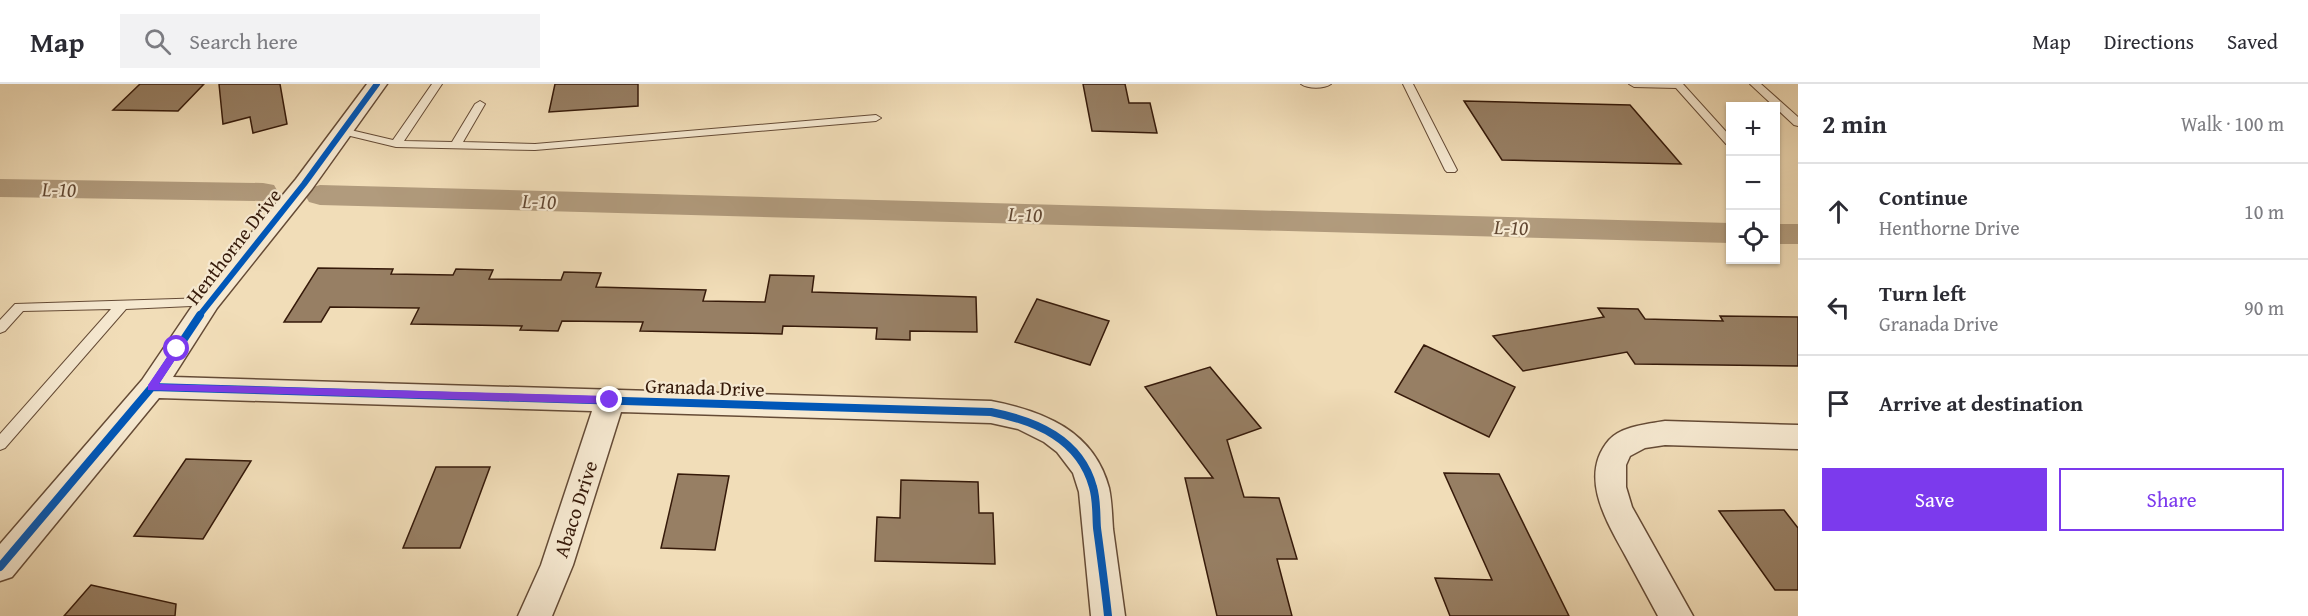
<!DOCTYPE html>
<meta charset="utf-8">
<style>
body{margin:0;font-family:"Gentium Book Plus",serif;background:#f2f2f3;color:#2b2b33}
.controls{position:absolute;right:18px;top:18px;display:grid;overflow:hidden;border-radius:0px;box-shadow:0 2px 4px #0004}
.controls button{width:54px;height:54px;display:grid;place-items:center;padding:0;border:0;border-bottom:2px solid #e1e1e2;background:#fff;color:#2b2b33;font:30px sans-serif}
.stop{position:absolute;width:18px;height:18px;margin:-14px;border:4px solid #7c3aed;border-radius:50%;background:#fff}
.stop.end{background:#7c3aed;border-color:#fff;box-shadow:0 2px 6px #0008}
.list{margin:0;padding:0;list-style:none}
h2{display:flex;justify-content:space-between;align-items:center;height:78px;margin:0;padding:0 24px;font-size:26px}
h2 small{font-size:20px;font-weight:400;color:#7c7c81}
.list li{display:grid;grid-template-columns:39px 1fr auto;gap:18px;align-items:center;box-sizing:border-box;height:96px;padding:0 24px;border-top:2px solid #e1e1e2}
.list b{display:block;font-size:22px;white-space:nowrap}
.list p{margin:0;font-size:20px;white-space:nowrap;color:#7c7c81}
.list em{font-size:20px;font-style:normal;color:#7c7c81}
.actions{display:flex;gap:12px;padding:18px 24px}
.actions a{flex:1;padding:14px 0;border:2px solid #7c3aed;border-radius:0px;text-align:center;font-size:21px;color:#7c3aed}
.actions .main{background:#7c3aed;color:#fff}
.icon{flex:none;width:33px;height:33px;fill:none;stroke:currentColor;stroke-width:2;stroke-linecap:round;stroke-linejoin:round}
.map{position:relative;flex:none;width:1798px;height:532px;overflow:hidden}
header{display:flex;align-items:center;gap:36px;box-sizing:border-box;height:84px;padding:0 30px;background:#fff;border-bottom:2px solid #e1e1e2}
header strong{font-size:28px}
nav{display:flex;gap:33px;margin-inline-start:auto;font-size:21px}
.search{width:420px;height:54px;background:#f2f2f3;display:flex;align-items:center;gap:15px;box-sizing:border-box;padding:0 21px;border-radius:0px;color:#7c7c81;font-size:22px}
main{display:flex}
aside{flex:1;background:#fff}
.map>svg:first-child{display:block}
</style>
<header>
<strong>Map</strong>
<div class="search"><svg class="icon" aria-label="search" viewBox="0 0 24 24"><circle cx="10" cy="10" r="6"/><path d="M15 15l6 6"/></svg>Search here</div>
<nav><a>Map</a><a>Directions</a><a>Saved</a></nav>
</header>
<main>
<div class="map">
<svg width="1798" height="532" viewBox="0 0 1798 532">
<rect width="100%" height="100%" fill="#f1ddb8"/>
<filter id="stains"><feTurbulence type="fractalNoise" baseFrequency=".00333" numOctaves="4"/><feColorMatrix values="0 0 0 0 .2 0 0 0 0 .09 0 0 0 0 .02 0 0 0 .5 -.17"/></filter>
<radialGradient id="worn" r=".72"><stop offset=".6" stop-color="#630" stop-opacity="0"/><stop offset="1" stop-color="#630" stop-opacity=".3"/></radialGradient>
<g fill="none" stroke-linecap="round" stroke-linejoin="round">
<path fill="#b19b7d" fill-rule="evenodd" d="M0 95 263 99 274 101 278 108 274 115 263 117 0 113Z
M320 101 1730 139V159L320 121 309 118 305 111 309 104Z
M1776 140H1798V160H1776Z"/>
</g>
<path fill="#977f64" stroke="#361a0a" stroke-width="1.5" d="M140 0H204L178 27 113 26Z
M219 0H280L287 40 253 49 250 33 223 40Z
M555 0H638V22L549 28Z
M1083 0H1125L1129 19H1150L1157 49 1092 47Z
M1464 17 1630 21 1681 80 1502 76Z
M318 184 393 185 391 190 453 191 456 185 493 186 489 195 561 196 564 188 601 189 596 203 706 206 703 217 765 218 770 191 814 192 812 208 976 213 977 248 910 247V256L876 255 877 244 783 242 782 250 640 247 643 238 562 237 558 247 520 246 522 242 411 240 419 224 330 223 321 238H284Z
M1037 215 1109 237 1090 281 1015 258Z
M1598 224 1638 225 1645 235 1723 237 1720 232 1798 233V282L1635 280 1627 268 1523 287 1493 252 1604 233Z
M1424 261 1515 303 1489 353 1395 308Z
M1210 283 1261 344 1227 356 1244 413 1279 414 1297 475H1277L1292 532H1217L1185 394H1213L1145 303Z
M186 375 251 377 203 455 134 452Z
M436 383H490L460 464H403Z
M1444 389 1499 390 1569 532H1450L1435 494 1492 496Z
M678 390 729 392 715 466 661 464Z
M901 396 978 398 979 429H993L995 480 875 477 877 433 900 434Z
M1784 426 1798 444V506H1775L1719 427Z
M91 501 176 520 175 532H64Z"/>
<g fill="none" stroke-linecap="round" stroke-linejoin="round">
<defs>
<path id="lane" d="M432 0H442L404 57 452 58 475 20 480 17 485 20 463 58 535 60 876 31 881 34 876 37 535 66 396 63 338 49 337 47 342 44 393 56Z
M1301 0H1331C1324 5 1308 5 1301 0Z
M1403 0H1413L1457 86 1455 88H1447L1445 86Z
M1629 0H1683L1730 52V61L1726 60 1676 4 1634 3Z
M1750 0H1761L1798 33V42L1794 41Z
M208 214 214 218 213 221 126 225 5 364 0 366V350L111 225 23 227 5 247 0 249V236L15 220Z"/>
<path id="street" d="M367 0H387L312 105 217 224 173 293 991 317C1044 327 1094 347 1109 404 1112 418 1112 432 1113 445 1117 474 1121 503 1125 532H1091L1079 408 1073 389 1057 368 1044 358 1018 345 991 339 621 328 573 481 552 532H518L541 481 592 327 159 314 12 493 0 497V460L142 296 199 212 296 95Z
M1665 337 1798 341V365L1665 361 1645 364 1630 372 1626 381V403L1632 423 1693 532H1658C1647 512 1636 491 1625 471 1607 438 1578 392 1609 356 1622 342 1647 340 1665 337Z"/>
</defs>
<use href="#lane" stroke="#654b36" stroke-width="2"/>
<use href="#street" stroke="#654b36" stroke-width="3"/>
<use href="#lane" fill="#f6e9d1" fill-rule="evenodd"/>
<use href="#street" fill="#f6e9d1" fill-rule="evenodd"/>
<defs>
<path id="cycleway-far1" d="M199 232 304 100 377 0"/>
<path id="cycleway" d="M152 303 991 328C1036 337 1080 355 1093 403 1097 416 1096 431 1097 444 1101 474 1105 503 1108 532
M0 483 152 303 200 231"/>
</defs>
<use href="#cycleway-far1" stroke="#f6e9d1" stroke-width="9"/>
<use href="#cycleway" stroke="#f6e9d1" stroke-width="12"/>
<use href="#cycleway-far1" stroke="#0057b8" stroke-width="6"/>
<use href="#cycleway" stroke="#0057b8" stroke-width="8"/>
</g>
<path fill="#7c3aed" d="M177 262 182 265 159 300 610 312 615 316 610 320 148 306V301L174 263Z"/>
<g text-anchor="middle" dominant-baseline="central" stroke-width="4.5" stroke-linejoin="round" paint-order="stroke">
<g font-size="20" fill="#361a0a" stroke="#f6e9d1">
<text transform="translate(233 162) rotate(-52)">Henthorne Drive</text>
<text transform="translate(705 303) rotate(2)">Granada Drive</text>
<text transform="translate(575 425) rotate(-72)">Abaco Drive</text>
</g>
<g font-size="21" font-style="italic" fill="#614732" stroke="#f6e9d1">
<text transform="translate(59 105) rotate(1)">L-10</text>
<text transform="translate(539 117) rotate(2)">L-10</text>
<text transform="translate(1025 130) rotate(2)">L-10</text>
<text transform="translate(1511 143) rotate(2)">L-10</text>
</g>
</g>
<rect width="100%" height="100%" filter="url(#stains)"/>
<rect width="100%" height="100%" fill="url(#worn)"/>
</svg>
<div class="controls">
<button>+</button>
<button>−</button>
<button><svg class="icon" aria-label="locate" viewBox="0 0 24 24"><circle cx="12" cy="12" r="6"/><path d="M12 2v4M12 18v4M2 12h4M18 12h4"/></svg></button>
</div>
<div class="stop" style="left:177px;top:265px"></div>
<div class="stop end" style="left:610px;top:316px"></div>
</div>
<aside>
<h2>2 min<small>Walk · 100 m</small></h2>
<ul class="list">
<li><svg class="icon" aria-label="ahead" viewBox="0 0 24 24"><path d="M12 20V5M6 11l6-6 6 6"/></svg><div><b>Continue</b><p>Henthorne Drive</p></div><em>10 m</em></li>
<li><svg class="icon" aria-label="left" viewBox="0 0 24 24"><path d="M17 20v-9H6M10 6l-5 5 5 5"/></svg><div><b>Turn left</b><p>Granada Drive</p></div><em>90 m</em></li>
<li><svg class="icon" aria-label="arrive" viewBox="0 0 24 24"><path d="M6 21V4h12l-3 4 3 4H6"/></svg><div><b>Arrive at destination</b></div></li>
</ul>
<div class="actions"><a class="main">Save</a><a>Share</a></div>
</aside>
</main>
